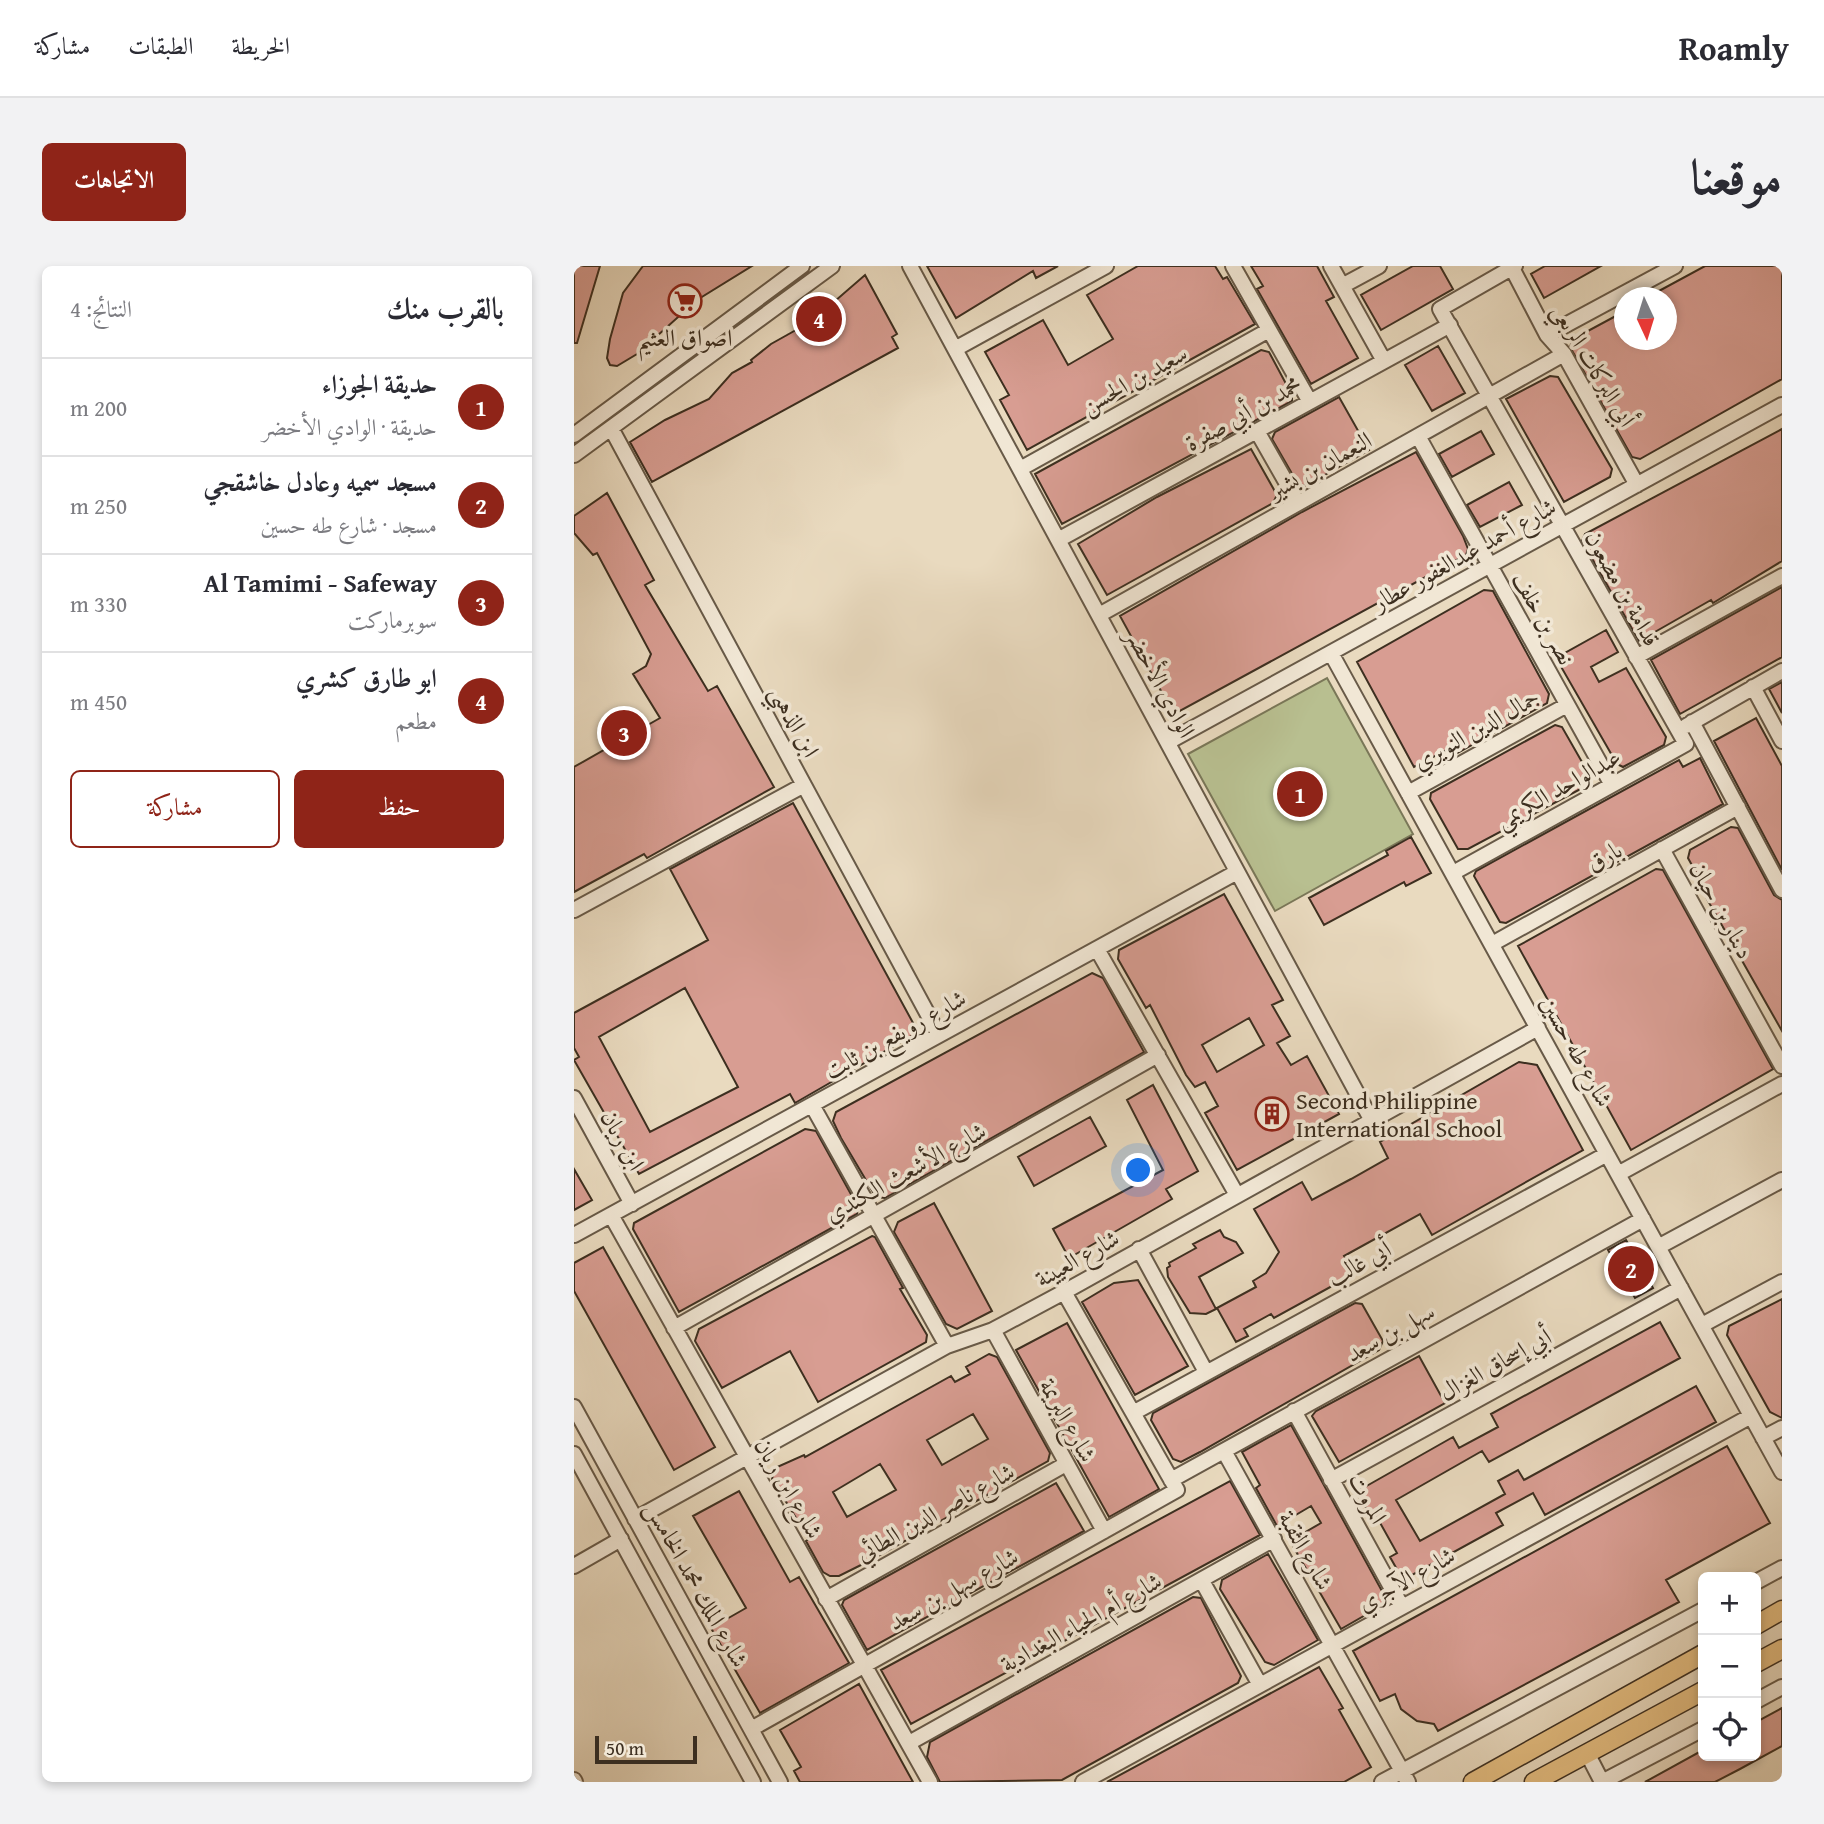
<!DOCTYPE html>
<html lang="ar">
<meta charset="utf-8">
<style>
body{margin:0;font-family:"Gentium Book Plus",Amiri,serif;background:#f2f2f3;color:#2b2b33;direction:rtl}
.controls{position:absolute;right:21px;bottom:21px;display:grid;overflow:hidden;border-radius:10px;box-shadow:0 4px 10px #0003}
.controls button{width:63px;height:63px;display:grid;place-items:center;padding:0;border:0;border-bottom:2px solid #e1e1e2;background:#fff;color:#2b2b33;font:35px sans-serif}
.compass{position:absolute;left:1040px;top:21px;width:63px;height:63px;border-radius:50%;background:#fff;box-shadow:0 4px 10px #0003;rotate:176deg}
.scale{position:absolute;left:21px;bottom:18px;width:102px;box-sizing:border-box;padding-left:7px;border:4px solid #3d2f20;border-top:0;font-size:19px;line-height:24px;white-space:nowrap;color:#3d2f20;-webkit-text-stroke:5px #f1e7d5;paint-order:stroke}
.you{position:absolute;left:565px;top:905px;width:24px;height:24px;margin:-18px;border:5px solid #fff;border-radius:50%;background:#1a73e8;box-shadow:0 0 0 10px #1a73e833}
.badge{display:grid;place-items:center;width:46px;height:46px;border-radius:50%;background:#8f2418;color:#fff;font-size:23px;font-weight:700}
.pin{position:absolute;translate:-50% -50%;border:4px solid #fff;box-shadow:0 2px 7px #0006}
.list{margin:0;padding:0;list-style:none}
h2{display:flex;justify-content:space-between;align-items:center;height:91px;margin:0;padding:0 28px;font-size:30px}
h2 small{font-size:23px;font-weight:400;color:#7c7c81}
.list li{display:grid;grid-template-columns:46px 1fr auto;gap:21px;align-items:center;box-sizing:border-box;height:98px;padding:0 28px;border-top:2px solid #e1e1e2}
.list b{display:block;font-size:26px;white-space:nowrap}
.list p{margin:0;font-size:23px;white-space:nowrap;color:#7c7c81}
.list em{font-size:23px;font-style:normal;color:#7c7c81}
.actions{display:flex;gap:14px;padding:21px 28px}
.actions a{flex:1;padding:16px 0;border:2px solid #8f2418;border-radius:10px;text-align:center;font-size:24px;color:#8f2418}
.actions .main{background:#8f2418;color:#fff}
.icon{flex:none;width:38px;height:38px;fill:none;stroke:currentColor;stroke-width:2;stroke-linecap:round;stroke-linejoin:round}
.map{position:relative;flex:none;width:1208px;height:1516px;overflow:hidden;direction:ltr;border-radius:10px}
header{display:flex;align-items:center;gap:42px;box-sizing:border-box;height:98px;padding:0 35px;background:#fff;border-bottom:2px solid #e1e1e2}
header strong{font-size:33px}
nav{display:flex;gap:38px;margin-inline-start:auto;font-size:24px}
.intro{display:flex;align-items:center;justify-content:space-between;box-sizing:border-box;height:168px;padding:0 42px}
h1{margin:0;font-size:49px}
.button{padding:18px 32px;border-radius:10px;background:#8f2418;color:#fff;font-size:24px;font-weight:700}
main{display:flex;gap:42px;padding:0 42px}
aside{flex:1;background:#fff;border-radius:10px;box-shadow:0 4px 10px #0003}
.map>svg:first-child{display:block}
</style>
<header>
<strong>Roamly</strong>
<nav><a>الخريطة</a><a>الطبقات</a><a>مشاركة</a></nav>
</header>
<div class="intro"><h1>موقعنا</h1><a class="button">الاتجاهات</a></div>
<main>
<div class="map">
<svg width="1208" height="1516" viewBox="0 0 1208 1516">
<rect width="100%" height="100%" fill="#e9dabf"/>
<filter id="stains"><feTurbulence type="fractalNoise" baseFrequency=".00286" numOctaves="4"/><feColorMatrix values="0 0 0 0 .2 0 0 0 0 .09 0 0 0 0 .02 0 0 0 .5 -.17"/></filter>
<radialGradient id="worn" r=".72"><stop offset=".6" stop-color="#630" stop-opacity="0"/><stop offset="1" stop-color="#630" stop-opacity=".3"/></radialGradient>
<path fill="#b8bf90" stroke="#7a7758" stroke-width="2" d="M753 412 839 568 701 645 614 488Z"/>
<path fill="#d89d92" stroke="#3d2f20" stroke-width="2" fill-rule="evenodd" d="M0 0H26L3 77H0Z
M69 0H178L123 34 63 88 43 100 36 99 33 92 36 73 49 27Z
M353 0H484L462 12 459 5 382 52Z
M564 0H641L649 13 653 11 681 58 453 184 426 134 435 129 411 86 469 54 494 99 539 73 513 29Z
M677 0H743L760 31 752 35 784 92 737 118 683 23 689 20Z
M839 0H866L879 23 807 64 787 29Z
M971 0H1027L970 32 957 8Z
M1131 0H1208V113L1066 193 1058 191 996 81 999 73 1051 45V74H1093V32H1072Z
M291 9 323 68 318 71 324 82 78 216 56 176 91 154 135 133 158 107 178 96 177 94 197 78 238 55Z
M864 80 891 127 858 145 831 99Z
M687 84 695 86 718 129V135L488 258 461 208Z
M976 110 984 111 1038 203 1036 211 990 236 932 133Z
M765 131 795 184 731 220 724 218 698 173 701 166Z
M1208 163V295L1139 337 1137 334 1065 375 1008 275 1011 268Z
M907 165 920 188 878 211 865 188Z
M677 183 703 229 699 237 533 329 504 278 583 231Z
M842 186 889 270 894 283 892 289 604 446 598 445 546 350 728 246Z
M935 216 948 239 906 261 893 239Z
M33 227 80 314 71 319 134 425 143 420 200 521 73 592 70 588 0 626V501L86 452 59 408 72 400 77 388 23 287 19 289 0 267V250Z
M1208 321V391L1106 448 1077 394Z
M910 324 919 325 975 428 973 437 880 489 876 482 840 501 783 396Z
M1032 364 1044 386 1017 401 1025 416 1052 402 1092 471 1090 479 1049 501 1043 498 982 392Z
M1208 416V447L1195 423Z
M1182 452 1208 500V604L1140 475Z
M981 459 988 461 1016 510 1014 519 894 583H884L856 533 857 527Z
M1126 492 1149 538 932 657 926 656 900 610 902 605 1105 494 1109 501Z
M219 537 344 766 221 837 216 828 65 908 0 794 5 791 0 782V747L134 674 96 603ZM111 722 164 821 76 866 25 771Z
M1157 561 1164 562 1200 629 1208 634V765L1133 633 1136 632 1114 592 1116 584Z
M837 571 857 607 832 620 830 616 750 659 735 632 814 589 812 585Z
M1082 603 1089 604 1199 803 1057 884 944 680Z
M650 628 709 734 698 739 716 770 703 777 717 799 733 790 765 848 663 904 631 847 644 840 631 816 621 821 612 809 576 739 572 742 544 693 545 684ZM675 752 690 779 643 806 628 779Z
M518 707 529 712 570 786 311 932 302 931 267 872 259 855 262 846Z
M945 796 963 799 1009 884 858 969 846 948 770 990 780 1008 700 1052 697 1048 670 1063 674 1070 662 1076 643 1042 682 1021 679 1015 692 1007 705 986 680 943 728 916 738 934 777 913 814 892 806 876Z
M579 819 624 905 592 923 598 933 495 992 479 963 589 904 553 834Z
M516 851 532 880 460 920 444 891Z
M231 863 242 865 284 941 283 948 105 1046 59 963 60 957Z
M0 903 18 934 0 944Z
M360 937 418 1045 383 1063 372 1058 320 966 324 956Z
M646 964 650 971 662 976 669 987 625 1011 642 1043 632 1048 616 1047 594 1011 593 1002 596 1000 595 997 622 982 619 978Z
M298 970 301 971 329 1022 326 1023 353 1069 352 1076 244 1136 216 1085 148 1122 121 1075 125 1063Z
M1052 974 1079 1022 1061 1032 1034 984Z
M29 981 141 1181 100 1204 0 1025V997Z
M564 1014 614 1100 561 1129 508 1036 540 1017Z
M1208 1033V1152L1196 1146 1153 1069 1155 1060Z
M781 1037 788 1038 809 1075 805 1084 626 1186 607 1196 599 1193 577 1154 579 1147Z
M1086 1056 1106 1092 915 1196 908 1185 822 1234 846 1275 931 1228 924 1215 944 1204 950 1214 1122 1120 1142 1156 971 1249 959 1227 922 1247 929 1259 829 1314 816 1291 823 1287 800 1246 796 1248 782 1226 879 1171 885 1182 924 1161 917 1148Z
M493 1057 585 1223 535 1251 442 1084Z
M415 1088 423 1091 476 1187 474 1195 295 1295 265 1310H256L249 1306 232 1275 235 1273 198 1213 201 1202 230 1189 231 1191 377 1110 381 1116 396 1108 392 1101ZM399 1148 414 1173 368 1199 353 1174ZM306 1198 322 1224 273 1251 259 1226Z
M845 1090 871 1137 765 1196 738 1150 742 1145Z
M717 1159 814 1336 767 1363 716 1275 747 1257 737 1240 703 1260 682 1222 686 1219 668 1186Z
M1153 1180 1196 1257 1092 1314 1105 1336 864 1465 860 1458 843 1455 827 1443 821 1428 806 1435 779 1385Z
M656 1215 686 1269 337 1458 307 1404Z
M482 1217 510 1265 293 1384 268 1339 270 1334Z
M165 1225 216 1316 225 1311 275 1397 186 1447 137 1362 172 1342 119 1250Z
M694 1288 744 1374 700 1399 691 1396 646 1323 648 1314Z
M619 1331 627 1332 647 1372 667 1410 664 1417 488 1514 366 1516 353 1491 356 1476Z
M745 1401 769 1442 765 1444 797 1501 770 1516H533Z
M285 1418 339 1516H226L220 1505 227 1501 206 1464Z
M1208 1442V1480L1166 1503 1141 1516H1071L1129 1484V1490H1182V1456Z"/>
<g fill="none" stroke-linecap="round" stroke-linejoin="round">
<defs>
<path id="minor" d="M336 0 798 855
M659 0 736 136
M757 0 810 95
M938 2 973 69 990 88 1063 219
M768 20 805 0
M973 69 1101 0
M381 83 532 0
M37 162 365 769
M683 165 724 237
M0 169 228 0
M844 170 1038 519
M0 189 258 0
M446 203 695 64
M484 274 876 59
M525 349 990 88
M757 387 1208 1206
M1062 391 1208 310
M1179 421 1208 475
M1118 456 1208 624
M1112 460 1208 405
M594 476 1208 139
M834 527 993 439
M1088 583 1208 800
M879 607 1112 478 866 43 941 0
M0 644 230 519
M918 678 1164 541
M523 683 663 929
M0 832 58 938
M238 839 373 1080
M1044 908 1208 818
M37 949 356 1516
M0 969 663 606
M1084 981 1208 914
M565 983 632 1106
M1128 1059 1208 1016
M100 1062 584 789
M419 1064 530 1265
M0 1141 206 1516
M720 1145 828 1341
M559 1147 1033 888
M1189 1172 1208 1162
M650 1185 834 1516
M0 1188 179 1516
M597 1214 1069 953
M757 1214 1107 1022
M61 1253 373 1080 419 1064 490 1026 964 762
M0 1300 47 1273
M628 1315 686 1419
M1182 1316 1208 1302
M252 1333 492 1198
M1182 1435 1208 1421
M177 1463 603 1224 490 1026
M335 1477 700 1273
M1013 1487 1028 1516
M0 1514 1 1516
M509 1516 1177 1150
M808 1516 1129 1344
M1028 1516 1129 1463"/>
<path id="major" d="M1182 1359 1208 1344
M1182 1397 1208 1383
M899 1516 1129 1388
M960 1516 1129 1425"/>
</defs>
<use href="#minor" stroke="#685a48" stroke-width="18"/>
<use href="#major" stroke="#3d2f20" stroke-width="21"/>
<use href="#minor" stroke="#f1e7d5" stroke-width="14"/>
<use href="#major" stroke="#e4bd80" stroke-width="18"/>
</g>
<defs>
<symbol id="supermarket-ring" viewBox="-11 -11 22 22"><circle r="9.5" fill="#f1e7d5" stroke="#8f2418" stroke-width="1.5"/><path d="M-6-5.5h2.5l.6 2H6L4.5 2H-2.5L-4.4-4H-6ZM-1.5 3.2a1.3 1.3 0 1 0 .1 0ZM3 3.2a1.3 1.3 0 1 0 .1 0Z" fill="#8f2418"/></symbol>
<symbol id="building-ring" viewBox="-11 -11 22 22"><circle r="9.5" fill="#f1e7d5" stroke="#8f2418" stroke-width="1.5"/><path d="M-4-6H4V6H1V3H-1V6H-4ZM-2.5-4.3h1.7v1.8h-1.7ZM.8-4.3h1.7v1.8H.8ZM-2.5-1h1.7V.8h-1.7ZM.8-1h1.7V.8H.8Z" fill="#8f2418"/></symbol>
</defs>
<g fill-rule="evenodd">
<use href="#supermarket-ring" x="92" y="16" width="38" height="38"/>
<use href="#building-ring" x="679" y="829" width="38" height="38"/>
</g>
<g text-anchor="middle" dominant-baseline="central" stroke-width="7" stroke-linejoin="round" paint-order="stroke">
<g font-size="24" fill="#3d2f20" stroke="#f1e7d5">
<text x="111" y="71">اصواق العثيم</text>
<text x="722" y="834" text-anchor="start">Second Philippine<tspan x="722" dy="28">International School</tspan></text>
</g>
<g font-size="24" fill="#3d2f20" stroke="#f1e7d5">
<text transform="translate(1020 99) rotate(59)">أبي البركات الربعي</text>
<text transform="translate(560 113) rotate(-29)">سعيد بن الحسن</text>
<text transform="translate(669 147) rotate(-29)">محمد بن أبي صفرة</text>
<text transform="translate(746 199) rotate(-29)">النعمان بن بشير</text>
<text transform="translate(890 288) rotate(-29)">شارع أحمد عبدالغفور عطار</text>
<text transform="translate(1049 322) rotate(61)">قدامة بن مضعون</text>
<text transform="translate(970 352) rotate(61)">نصر بن خلف</text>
<text transform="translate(587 417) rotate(62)">الوادي الأخضر</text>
<text transform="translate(221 455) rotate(62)">ابن الذهبي</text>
<text transform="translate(902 463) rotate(-29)">جمال الدين النويري</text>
<text transform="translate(984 522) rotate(-29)">عبدالواحد الكريمي</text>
<text transform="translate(1030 590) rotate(-29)">بارق</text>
<text transform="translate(1148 644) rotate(61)">دينار بن حيان</text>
<text transform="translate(321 768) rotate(-29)">شارع رويفع بن ثابت</text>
<text transform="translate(1003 785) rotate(61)">شارع طه حسين</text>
<text transform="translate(49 874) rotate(61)">ابن ريان</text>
<text transform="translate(331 906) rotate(-29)">شارع الأشعث الكندي</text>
<text transform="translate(503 992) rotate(-29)">شارع العيينة</text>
<text transform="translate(785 997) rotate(-29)">أبي غالب</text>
<text transform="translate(816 1066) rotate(-29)">سهل بن سعد</text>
<text transform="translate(921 1098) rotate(-29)">أبي إسحاق الغزال</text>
<text transform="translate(494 1154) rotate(61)">شارع البريمة</text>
<text transform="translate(215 1222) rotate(60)">شارع ابن ريان</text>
<text transform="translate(794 1232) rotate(61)">المروت</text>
<text transform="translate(361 1246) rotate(-29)">شارع ناصر الدين الطائي</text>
<text transform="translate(732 1284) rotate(61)">شارع الثقبة</text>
<text transform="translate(832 1313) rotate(-29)">شارع الآجري</text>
<text transform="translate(123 1318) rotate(61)">شارع الملك محمد الخامس</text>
<text transform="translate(379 1323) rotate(-29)">شارع سهل بن سعد</text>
<text transform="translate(507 1356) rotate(-29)">شارع أم الحياء البغدادية</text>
</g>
</g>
<rect width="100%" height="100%" filter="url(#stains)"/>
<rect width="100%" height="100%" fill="url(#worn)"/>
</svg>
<div class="controls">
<button>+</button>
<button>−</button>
<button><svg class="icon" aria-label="locate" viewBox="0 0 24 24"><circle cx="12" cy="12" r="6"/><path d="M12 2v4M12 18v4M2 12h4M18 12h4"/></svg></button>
</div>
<svg class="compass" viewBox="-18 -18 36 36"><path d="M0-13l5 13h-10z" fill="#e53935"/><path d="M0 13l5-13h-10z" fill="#7c7c81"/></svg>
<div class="scale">50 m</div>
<div class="you"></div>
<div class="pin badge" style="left:726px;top:528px">1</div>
<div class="pin badge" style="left:1057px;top:1003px">2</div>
<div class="pin badge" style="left:50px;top:467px">3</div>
<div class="pin badge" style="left:245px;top:53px">4</div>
</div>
<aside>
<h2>بالقرب منك<small>النتائج: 4</small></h2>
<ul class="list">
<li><span class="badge">1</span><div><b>حديقة الجوزاء</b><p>حديقة · الوادي الأخضر</p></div><em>200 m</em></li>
<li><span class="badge">2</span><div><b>مسجد سميه وعادل خاشقجي</b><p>مسجد · شارع طه حسين</p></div><em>250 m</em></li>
<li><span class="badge">3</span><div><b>Al Tamimi - Safeway</b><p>سوبرماركت</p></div><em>330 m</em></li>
<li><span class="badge">4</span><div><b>ابو طارق كشري</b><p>مطعم</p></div><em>450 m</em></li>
</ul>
<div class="actions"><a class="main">حفظ</a><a>مشاركة</a></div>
</aside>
</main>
